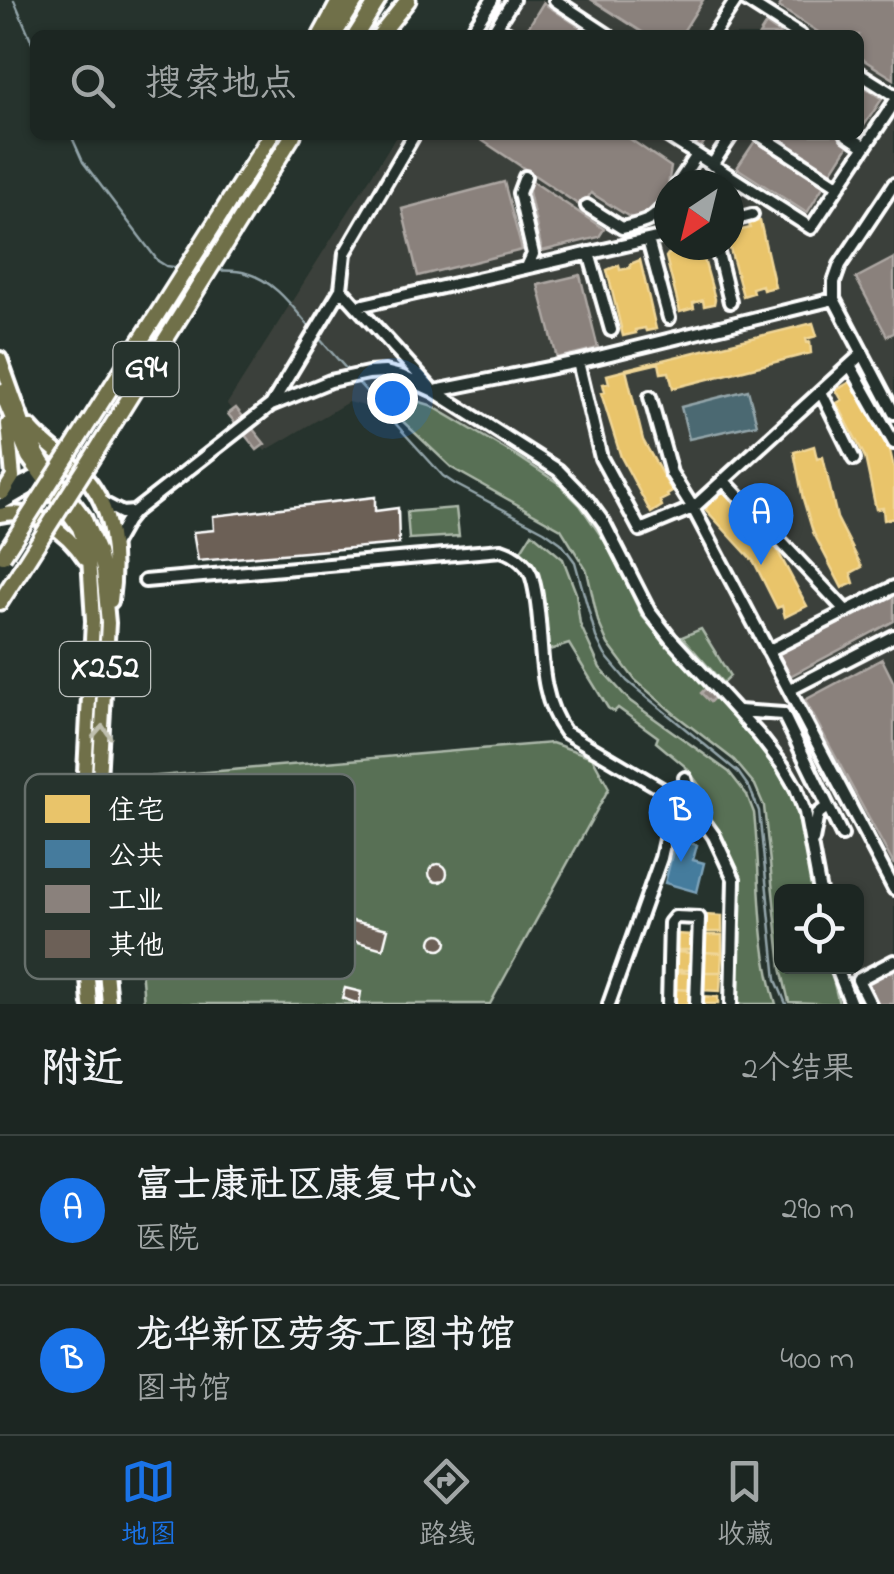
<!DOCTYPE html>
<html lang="zh">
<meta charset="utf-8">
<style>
body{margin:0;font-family:"Indie Flower","LXGW WenKai TC",sans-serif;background:#252e2a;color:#f1f3f6}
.controls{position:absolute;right:30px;bottom:30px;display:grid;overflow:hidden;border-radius:15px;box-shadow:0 2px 8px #0004}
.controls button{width:90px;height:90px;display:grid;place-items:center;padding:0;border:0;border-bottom:2px solid #3a4340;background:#1c2622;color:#f1f3f6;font:50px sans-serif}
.compass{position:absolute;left:654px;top:170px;width:90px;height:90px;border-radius:50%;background:#1c2622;box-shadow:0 2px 8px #0004;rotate:215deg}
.you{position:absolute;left:392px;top:398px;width:35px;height:35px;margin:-25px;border:8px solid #fff;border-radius:50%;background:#1a73e8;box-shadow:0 0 0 15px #1a73e833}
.badge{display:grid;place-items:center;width:65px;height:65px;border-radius:50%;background:#1a73e8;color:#fff;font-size:32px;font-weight:700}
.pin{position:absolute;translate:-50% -82px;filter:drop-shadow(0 2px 5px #0008)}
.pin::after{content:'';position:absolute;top:52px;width:35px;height:30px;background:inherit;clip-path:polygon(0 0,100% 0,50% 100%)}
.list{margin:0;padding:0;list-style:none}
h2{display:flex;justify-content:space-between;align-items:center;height:130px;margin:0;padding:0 40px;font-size:42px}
h2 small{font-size:32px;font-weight:400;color:#a0a5a5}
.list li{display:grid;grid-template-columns:65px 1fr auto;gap:30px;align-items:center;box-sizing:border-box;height:150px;padding:0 40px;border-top:2px solid #3a4340}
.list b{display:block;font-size:38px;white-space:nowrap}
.list p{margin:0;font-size:32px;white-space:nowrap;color:#a0a5a5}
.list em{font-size:32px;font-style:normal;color:#a0a5a5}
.icon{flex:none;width:55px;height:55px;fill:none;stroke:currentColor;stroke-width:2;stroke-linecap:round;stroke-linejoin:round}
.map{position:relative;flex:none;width:894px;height:1004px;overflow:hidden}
.search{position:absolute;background:#1c2622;box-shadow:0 2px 8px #0004;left:30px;right:30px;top:30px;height:110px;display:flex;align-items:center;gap:25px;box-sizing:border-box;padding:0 35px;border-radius:15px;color:#a0a5a5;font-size:38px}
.sheet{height:430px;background:#1c2622}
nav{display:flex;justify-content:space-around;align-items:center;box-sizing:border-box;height:140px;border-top:2px solid #3a4340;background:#1c2622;font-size:28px;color:#a0a5a5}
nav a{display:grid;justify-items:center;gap:5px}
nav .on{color:#1a73e8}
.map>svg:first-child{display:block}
</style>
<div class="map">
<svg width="894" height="1004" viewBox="0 0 894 1004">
<rect width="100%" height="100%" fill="#26332d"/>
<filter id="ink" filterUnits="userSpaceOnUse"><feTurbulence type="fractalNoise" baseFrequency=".01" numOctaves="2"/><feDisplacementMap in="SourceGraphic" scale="20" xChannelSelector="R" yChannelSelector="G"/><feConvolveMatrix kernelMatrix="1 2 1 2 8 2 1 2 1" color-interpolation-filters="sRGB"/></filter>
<g filter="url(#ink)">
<path fill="#3b403a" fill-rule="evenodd" d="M484 0H894V1004H806L796 967 856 966V892L787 891 777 803 635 648 575 516 436 423 348 402 265 451 227 404 397 135H859V35H461ZM669 185H729V245H669Z"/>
<path fill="#597054" stroke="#acb8aa" stroke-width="2.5" d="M391 393 430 405 520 458 558 483 580 505 610 549 642 616 780 770C800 809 808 849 816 891L782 892V966L830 967 839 1004 789 1002 781 968 764 806 755 785 734 760 677 716 635 680 608 644 598 621 587 571 561 529 452 468 377 397Z
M456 508 459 536 409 539 407 512Z
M532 533 563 559 576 593 580 624 600 668 630 701 729 772 747 795 754 813C761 876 757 943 776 1004H737L740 877 703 807 702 789 686 767 656 742 658 737 618 708 614 712 608 708 569 644 547 651 537 573 520 552Z
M701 629 730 676 723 683 682 637Z
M552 743 592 757 609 788 490 1004H144L128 805 147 777Z"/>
<path fill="#4b6972" stroke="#93a5aa" stroke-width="2.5" d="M748 390 757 424 689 439 681 407Z"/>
<path fill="#e9c46a" stroke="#f0d697" stroke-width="2.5" d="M760 221 775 287 763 290 762 285 752 288 753 293 743 296 729 245V229L736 227 737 231 750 228 749 223Z
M700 245 715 299 714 304 704 306 703 300 693 303 694 308 680 312 666 257 668 254 678 251 680 257 690 253 689 248Z
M640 260 656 329 646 331 645 328 635 330 636 333 623 336 607 270 619 265 620 270 630 268V264Z
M813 323 817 336 806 339 807 343 810 342 811 353 673 388 669 372 661 373 659 363 626 371V369Z
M626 370 643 440 672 492 667 495 668 497 660 501 662 506 651 513 621 457 601 393 605 392 603 384 609 383 607 375Z
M854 380 885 437 890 451 894 468V518L884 520 883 508 876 509 865 457 837 403 842 400 836 390Z
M814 446 817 459 823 457 837 518 862 567 851 573 854 583 842 588 813 532 803 499 794 452Z
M723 491 776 548 807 606 785 617 782 606 777 608 754 562 706 510 709 497 715 500Z
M676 814 690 815 688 840 673 838Z
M703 915 722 916V932H702Z
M674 934 695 935V950H674Z
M702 935H722V953L702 952Z
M674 952 694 953V970H673Z
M702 952 722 953 721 972H701Z
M673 972 694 973 693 990 673 989Z
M701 972H721L720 991 700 990Z
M673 989 693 990V1004H673Z
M700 996 718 997V1004H700Z"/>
<path fill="#457b9d" stroke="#7da3ba" stroke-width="2.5" d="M676 839 697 845 693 860 704 863 697 892 665 883Z"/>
<path fill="#8a817c" stroke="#ada7a3" stroke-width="2.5" d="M592 0H703L681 35H647Z
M783 0H894V79L859 57V35H823L779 7Z
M543 3 592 35H532L526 31Z
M766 24 780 34 779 35H759Z
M859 83 882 99 859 133Z
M474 135H624L671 167 668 185 645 220 636 221 591 193 582 207Z
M683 135H709L701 147Z
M770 135H837L850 143 830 174Z
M757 138 826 182 807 213 737 168Z
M532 181 604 229 599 237 542 251 528 187Z
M504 182 522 250 418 276 402 209Z
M894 258V333L887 336 856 278Z
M580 275 598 348 557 358 538 285Z
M236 408 265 444 257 450 228 414Z
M894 591V621L790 676 777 653Z
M882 659 894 683V865L805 700Z
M708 686 717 695 710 702 701 693Z
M894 970V1004H876L866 985Z"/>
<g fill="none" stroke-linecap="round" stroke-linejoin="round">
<path stroke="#93a5aa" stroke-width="2.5" d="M14 0 35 49
M71 135 83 162 158 261 166 266 181 268
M214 270C224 271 237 270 246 273 276 281 294 309 313 331
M318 337 349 372
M354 378 443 476 455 484 544 531 561 543 575 562 596 637 605 655 627 681 738 772 750 789 759 811 776 980 786 1004"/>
</g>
<path fill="#6c6057" stroke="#fff" stroke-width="2.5" d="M375 497V511L398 508 399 544 198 561 193 532 214 530 213 516Z
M429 873a9 9 0 1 1 18 0a9 9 0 1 1-18 0Z
M344 919 388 929 383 949 341 937Z
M431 942a8 8 0 1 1 16 0a8 8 0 1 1-16 0Z
M345 988 361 992 359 1004 342 998Z"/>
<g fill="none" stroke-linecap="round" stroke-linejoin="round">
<defs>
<path id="minor" d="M555 0 608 35
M745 0 800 35
M497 26 511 35
M469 35 492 0
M491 35 513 0
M713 35 736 0
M859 73 894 95
M666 135 811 228 894 103
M760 135 839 186
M847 135 865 147
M712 165 732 135
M525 177 519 193 533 254 527 267
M894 184 840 265 834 282V299L894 413
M677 185 697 155
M587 206 622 228C648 222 654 221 669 198
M729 221 752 215
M648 240 669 318
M716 245 730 302
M589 253 611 330
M341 289 430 387
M359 306 669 235
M578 362 601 458 640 530 693 508 863 353
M850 365 894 443
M435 391 578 362 834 299
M821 392 854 459
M650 397 671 473 693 508 894 889
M271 405 341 289 345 253 414 135
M724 481 846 611
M6 491 38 475 45 474
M103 503 122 513 134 512
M0 505 47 478
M113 545 126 522 134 512 271 405 330 381 368 373 385 372 401 376 434 391 558 470 588 501 604 523 649 611 670 638 759 735 783 766 796 788 805 812 820 892
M145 581 501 550C515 554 530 566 533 581 546 630 533 689 565 732L694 808 714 836 734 879 731 1004
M768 651 894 587
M789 690 894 636
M739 711 783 714 842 835
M685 778 694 807
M813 840 818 814 828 806
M836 966 851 1004
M609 1004 661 858 666 835 665 791
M668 1004 670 923 675 917 699 918 696 1004
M870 1004 858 980 894 961"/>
<path id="major" d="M0 359 25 429 43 463 84 517 99 552 103 571 108 623 95 849 109 1004
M0 390 28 457 79 528 89 558 93 621 81 848V883L90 1004
M30 427C46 446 67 458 83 475 114 507 117 559 111 601
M3 493 13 477 8 424
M0 515C34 506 67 532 85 559"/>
<path id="highway" d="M321 35 340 0
M334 35 356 0
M356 35 378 0
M380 35 408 0
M77 441 271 135
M95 453 293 135
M0 602 20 571"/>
</defs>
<use href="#minor" stroke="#fff" stroke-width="18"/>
<use href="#major" stroke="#fff" stroke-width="20"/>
<use href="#highway" stroke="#fff" stroke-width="21"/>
<use href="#minor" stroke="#26332d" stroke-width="10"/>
<use href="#major" stroke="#70704a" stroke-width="12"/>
<use href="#highway" stroke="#70704a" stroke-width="14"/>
<defs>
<path id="highway-bridge" d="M3 556 77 441
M20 571 95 453"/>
</defs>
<use href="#highway-bridge" stroke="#fff" stroke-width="21" stroke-linecap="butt"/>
<use href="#highway-bridge" stroke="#70704a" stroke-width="14"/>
</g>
<defs><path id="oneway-chevron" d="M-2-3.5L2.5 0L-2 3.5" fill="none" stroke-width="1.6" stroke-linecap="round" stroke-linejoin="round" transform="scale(2.5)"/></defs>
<use stroke="#bfbfae" href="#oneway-chevron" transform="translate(102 732) rotate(-87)"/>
</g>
<g text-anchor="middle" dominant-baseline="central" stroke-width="10" stroke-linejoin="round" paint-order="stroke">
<g fill="#26332d" stroke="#bec2c0" stroke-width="2.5">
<rect x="113.5" y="342" width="65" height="54" rx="8"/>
<rect x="60" y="642" width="90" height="54" rx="8"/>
</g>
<g font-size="32" font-weight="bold" fill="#fff">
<text x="146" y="369">G94</text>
<text x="105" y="669">X252</text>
</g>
</g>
<rect x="25" y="774" width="330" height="205" rx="15" fill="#26332d" stroke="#67706c" stroke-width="2.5"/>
<rect x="45" y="795" width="45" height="28" fill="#e9c46a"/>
<rect x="45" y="840" width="45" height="28" fill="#457b9d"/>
<rect x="45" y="885" width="45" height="28" fill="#8a817c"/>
<rect x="45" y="930" width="45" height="28" fill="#6c6057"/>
<g font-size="28" fill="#fff">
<text x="108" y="819">住宅</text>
<text x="108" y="864">公共</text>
<text x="108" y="909">工业</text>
<text x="108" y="954">其他</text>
</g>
</svg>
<div class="controls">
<button><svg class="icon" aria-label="locate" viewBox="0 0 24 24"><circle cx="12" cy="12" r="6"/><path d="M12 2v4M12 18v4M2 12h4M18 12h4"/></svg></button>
</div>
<svg class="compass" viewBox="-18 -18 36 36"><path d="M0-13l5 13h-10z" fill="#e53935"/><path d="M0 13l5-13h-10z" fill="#a0a5a5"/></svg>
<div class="you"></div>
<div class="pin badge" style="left:761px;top:565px">A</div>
<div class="pin badge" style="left:681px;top:862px">B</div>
<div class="search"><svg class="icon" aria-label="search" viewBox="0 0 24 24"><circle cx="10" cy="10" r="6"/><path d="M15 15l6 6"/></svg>搜索地点</div>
</div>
<section class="sheet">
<h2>附近<small>2个结果</small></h2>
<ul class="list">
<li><span class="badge">A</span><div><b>富士康社区康复中心</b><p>医院</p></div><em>290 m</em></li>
<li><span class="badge">B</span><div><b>龙华新区劳务工图书馆</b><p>图书馆</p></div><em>400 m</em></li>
</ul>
</section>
<nav>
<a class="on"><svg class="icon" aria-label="map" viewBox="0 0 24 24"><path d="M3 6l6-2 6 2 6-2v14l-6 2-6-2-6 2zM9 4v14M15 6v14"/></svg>地图</a>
<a><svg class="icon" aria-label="directions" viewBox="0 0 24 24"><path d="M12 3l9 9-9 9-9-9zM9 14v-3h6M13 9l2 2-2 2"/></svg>路线</a>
<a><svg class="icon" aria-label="saved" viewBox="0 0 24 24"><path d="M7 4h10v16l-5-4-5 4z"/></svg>收藏</a>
</nav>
